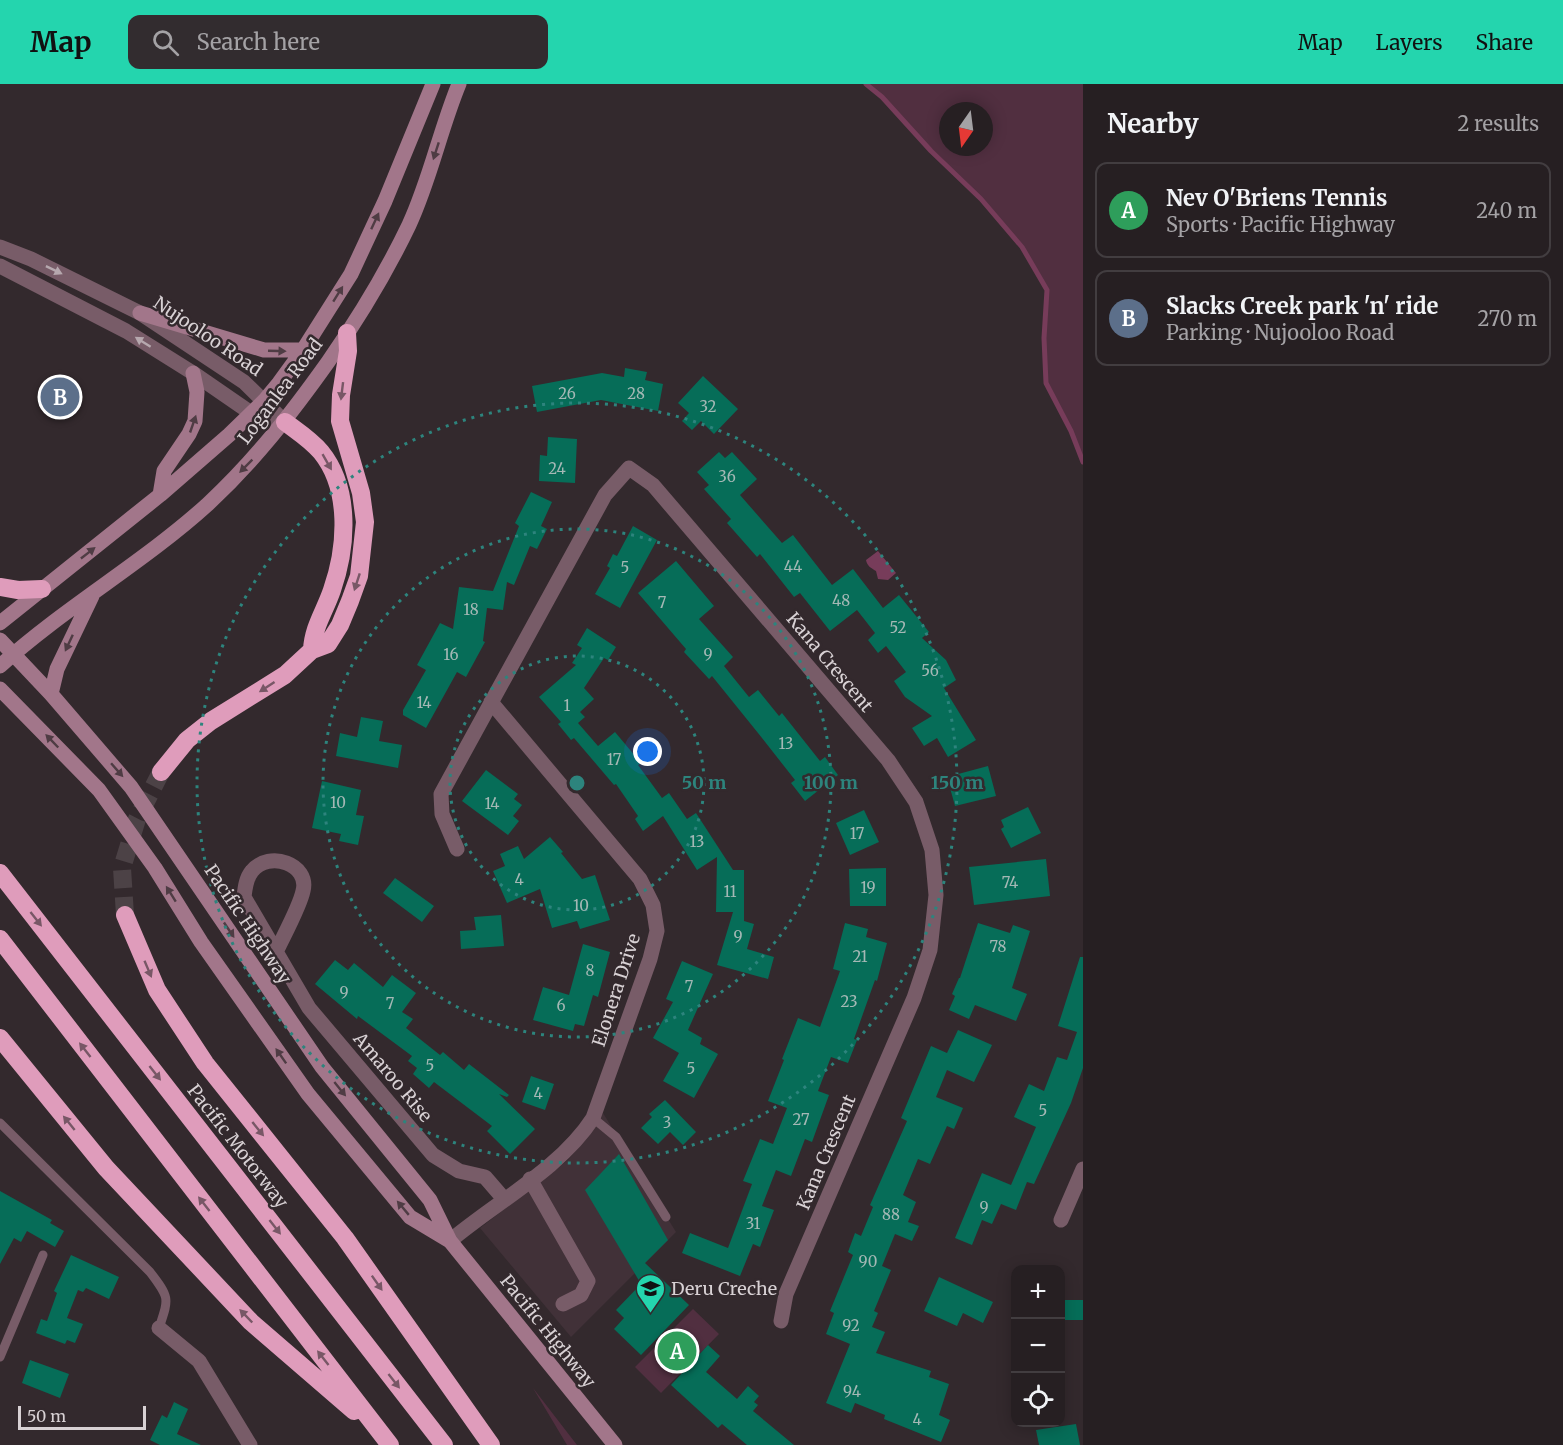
<!DOCTYPE html>
<meta charset="utf-8">
<style>
body{margin:0;font-family:Merriweather,serif;background:#322c2f;color:#f1f3f6}
.controls{position:absolute;right:18px;bottom:18px;display:grid;overflow:hidden;border-radius:12px;box-shadow:0 3px 15px #0003}
.controls button{width:54px;height:54px;display:grid;place-items:center;padding:0;border:0;border-bottom:2px solid #423d40;background:#261f22;color:#f1f3f6;font:30px sans-serif}
.compass{position:absolute;left:939px;top:18px;width:54px;height:54px;border-radius:50%;background:#261f22;box-shadow:0 3px 15px #0003;rotate:194deg}
.scale{position:absolute;left:18px;bottom:15px;width:128px;box-sizing:border-box;padding-left:6px;border:3px solid #d8d1d4;border-top:0;font-size:16px;line-height:21px;white-space:nowrap;color:#d8d1d4;-webkit-text-stroke:4px #33292d;paint-order:stroke}
.you{position:absolute;left:648px;top:668px;width:21px;height:21px;margin:-15px;border:4px solid #fff;border-radius:50%;background:#1a73e8;box-shadow:0 0 0 9px #1a73e833}
.badge{display:grid;place-items:center;width:39px;height:39px;border-radius:50%;background:#24d5ae;color:#fff;font-size:20px;font-weight:700}
.pin{position:absolute;translate:-50% -50%;border:3px solid #fff;box-shadow:0 2px 6px #0006}
.list{margin:0;padding:0;list-style:none}
h2{display:flex;justify-content:space-between;align-items:center;height:78px;margin:0;padding:0 24px;font-size:26px}
h2 small{font-size:20px;font-weight:400;color:#a4a2a5}
.list li{display:grid;grid-template-columns:39px 1fr auto;gap:18px;align-items:center;box-sizing:border-box;height:96px;margin:0 12px 12px;padding:0 12px;border:2px solid #423d40;border-radius:12px}
.list b{display:block;font-size:22px;white-space:nowrap}
.list p{margin:0;font-size:20px;white-space:nowrap;color:#a4a2a5}
.list em{font-size:20px;font-style:normal;color:#a4a2a5}
.icon{flex:none;width:33px;height:33px;fill:none;stroke:currentColor;stroke-width:2;stroke-linecap:round;stroke-linejoin:round}
.map{position:relative;flex:none;width:1083px;height:1361px;overflow:hidden}
header{display:flex;align-items:center;gap:36px;box-sizing:border-box;height:84px;padding:0 30px;background:#24d5ae;color:#111}
header strong{font-size:28px}
nav{display:flex;gap:33px;margin-inline-start:auto;font-size:21px}
.search{width:420px;height:54px;background:#322c2f;display:flex;align-items:center;gap:15px;box-sizing:border-box;padding:0 21px;border-radius:12px;color:#a4a2a5;font-size:22px}
main{display:flex}
aside{flex:1;background:#261f22}
.map>svg:first-child{display:block}
</style>
<header>
<strong>Map</strong>
<div class="search"><svg class="icon" aria-label="search" viewBox="0 0 24 24"><circle cx="10" cy="10" r="6"/><path d="M15 15l6 6"/></svg>Search here</div>
<nav><a>Map</a><a>Layers</a><a>Share</a></nav>
</header>
<main>
<div class="map">
<svg width="1083" height="1361" viewBox="0 0 1083 1361">
<rect width="100%" height="100%" fill="#33292d"/>
<path fill="#413138" d="M603 1029 676 1148 571 1253 480 1144 568 1076 590 1050Z"/>
<path fill="#512f40" fill-rule="evenodd" d="M866 0H1083V378L1071 347 1046 299 1044 254 1047 206 1022 163 981 115 931 67 882 13ZM948 27H984V63H948Z
M693 1225 719 1250 661 1309 635 1283Z
M533 1304 577 1361H567Z"/>
<path fill="#773c5a" d="M878 467 896 489 888 496 878 495 876 487C871 484 867 482 866 476Z"/>
<g fill="none" stroke-linecap="round" stroke-linejoin="round">
<path stroke="#773c5a" stroke-width="5" d="M866 0 882 13 931 67 981 115 1022 163 1047 206 1044 254 1046 299 1071 347 1083 378"/>
</g>
<path fill="#066d58" d="M625 284 647 288 645 296 663 300 658 327 601 316 537 328 532 302 602 289 624 293Z
M703 292 738 325 714 350 701 337 692 346 682 337 689 329 678 319Z
M548 353 577 355 575 399 539 397 540 371 547 372Z
M719 368 725 374 732 368 757 395 740 411 782 459 793 451 832 501 853 485 883 524 899 511 929 548 922 554 946 576 956 596 944 604 976 656 948 673 937 654 924 662 912 644 932 632 905 613 894 597 906 588 886 562 878 569 868 556 875 549 857 526 830 547 800 509 794 513 760 470 757 473 727 439 731 435 704 405 709 401 697 388Z
M531 408 552 418 541 442 547 445 537 465 530 462 514 501 507 498 503 526 487 524 483 557 485 558 466 593 457 588 426 644 403 631V626L426 586 417 581 440 539 453 545 459 503 493 507 519 442 515 439Z
M633 442 657 456 620 524 595 510 610 484 607 482 613 470 617 472Z
M676 477 714 522 699 535 733 573 724 582 749 613 758 606 779 632 782 629 820 677 825 673 838 691 805 717 791 699 795 696 758 649 712 592 709 595 684 568 686 565 638 509Z
M587 544 616 563 608 576 604 574 584 604 594 615 580 628 585 633 578 639 598 662 615 648 641 679 638 681 662 714 669 709 687 735 696 729 733 786H744V837L754 840 747 865 774 873 768 895 717 881 733 828H716L717 773 697 786 663 732 643 747 635 735 638 732 616 700 614 701 574 654 571 656 558 640 561 638 539 613 576 581 572 579 582 564 577 561Z
M361 633 383 637 379 657 402 661 398 684 336 672 340 649 357 653Z
M988 682 996 712 955 722 947 693Z
M486 686 518 710 514 715 522 721 513 732 519 737 508 751 462 717Z
M322 697 361 706 356 731 364 732 358 761 339 757 341 750 312 744Z
M1028 723 1041 749 1011 764 1001 745 1004 743 1001 736Z
M864 726 879 758 850 771 836 739Z
M550 753 563 768 561 769 582 795 595 791 610 836 580 845 577 837 552 844 540 805 507 819 493 787 505 782 500 770 518 762 524 775Z
M1046 775 1050 812 974 821 969 783Z
M886 784V822H850L849 785Z
M395 794 434 822 422 838 383 809Z
M501 831 504 862 461 865 460 847 476 846 474 833Z
M845 839 868 845 866 853 887 859 877 897 875 896 854 955 857 956 848 979 831 973 818 1007 829 1011 812 1058 805 1055 791 1092 776 1086 762 1122 774 1126 760 1163 753 1160 740 1192 682 1169 690 1149 728 1164 752 1100 743 1097 760 1055 773 1060 787 1024 768 1017 784 976 782 975 798 934 820 943 840 887 833 885Z
M978 839 1010 849 1013 841 1030 847 1012 904 1027 910 1016 937 975 921 969 935 949 926 955 912 952 910 959 894H960Z
M583 860 610 868 598 913 593 911 584 942 575 940 573 947 533 936 543 903 569 911Z
M1080 873H1083V984L1071 1019 1034 1100 1027 1098 1016 1126 1001 1120 992 1140 982 1136 972 1161 955 1154 982 1089 1011 1101 1036 1043 1014 1033 1029 1000 1044 1007 1057 973 1067 976 1077 948 1058 942Z
M335 876 348 886 354 879 383 903 392 891 416 909 402 928 413 935 406 944 440 971 443 968 464 986 469 980 509 1011 507 1013 499 1010 535 1045 510 1070 487 1047 492 1042 434 998 429 1004 413 990 417 984 408 977 412 972 358 932 357 935 315 900Z
M682 877 713 890 688 946 702 954 700 960 718 970 694 1014 663 997 679 969 653 954 673 918 666 915Z
M958 946 992 961 974 998 947 986 936 1013 963 1024 954 1045 947 1042 930 1080 918 1075 903 1111 916 1118 908 1138 919 1142 912 1157 895 1150 882 1182 891 1186 874 1227 878 1229 872 1243 885 1248 876 1269 931 1287 929 1293 949 1300 939 1331 950 1336 941 1358 884 1335 885 1331 855 1319 851 1329 826 1319 850 1260 826 1250 834 1229 830 1227 853 1171 848 1168 855 1149 861 1152 873 1123 870 1121 907 1037 901 1034 931 962 947 969Z
M531 992 554 1000 545 1026 522 1018Z
M665 1016 696 1048 683 1061 670 1048 658 1060 641 1044 652 1033 649 1030Z
M619 1070 668 1156 645 1179 689 1221 641 1271 614 1245 624 1234 616 1226 641 1200 585 1106Z
M0 1107 52 1136 50 1139 64 1147 55 1163 27 1147 21 1158 14 1154 0 1180Z
M71 1171 119 1193 109 1215 86 1204 83 1208 78 1206 67 1234 83 1240 75 1259 67 1256 65 1260 36 1249 41 1235 47 1237 57 1209 54 1207Z
M939 1193 993 1218 983 1239 963 1229 957 1242 924 1227Z
M1060 1216H1083V1236H1060Z
M708 1261 720 1272 706 1288 737 1315 748 1302 759 1312 754 1318 758 1321 753 1327 794 1361H747L722 1340 718 1344 671 1301Z
M30 1276 69 1290 60 1314 22 1299Z
M174 1318 188 1325 177 1350 201 1361H160L150 1356 162 1331 167 1334Z
M1076 1340 1080 1361H1039L1036 1346Z"/>
<g fill="none" stroke-linecap="round" stroke-linejoin="round">
<path stroke="#4c4246" stroke-width="18" stroke-dasharray="18 9" stroke-linecap="butt" d="M125 831 122 784 137 735 161 688"/>
<path stroke="#785c68" stroke-width="9" d="M593 1034 616 1053 666 1133
M0 1039 150 1188C170 1214 169 1214 159 1244
M0 1273 43 1171"/>
<path stroke="#785c68" stroke-width="15" d="M457 765 442 730 441 710 605 411 629 384 653 401 888 676 916 718 932 766 936 811 930 866 914 914 786 1210 781 1237
M277 866C284 851 300 822 303 807 310 780 269 766 252 787 246 794 245 804 244 813L309 924 433 1071 459 1087 485 1093 504 1115
M530 1095 588 1197 581 1211 563 1220
M1061 1136 1083 1085
M450 1157C496 1118 560 1085 593 1034L650 875 657 847 653 821 640 795 491 618
M159 1244 199 1277 250 1361"/>
<path stroke="#785c68" stroke-width="15" d="M0 163 31 175 140 229 244 298 285 338
M0 182 126 247 193 289 251 329 285 338"/>
<path stroke="#a2768a" stroke-width="15" d="M140 229 264 266H303
M160 411 164 387 189 350 195 337 197 308 193 289
M0 539 160 411 229 351 264 317 279 299 303 266 351 190 385 117 433 0
M0 556 51 610 131 703 322 983 430 1116 450 1157 615 1361
M0 582C65 523 143 479 208 420 255 376 291 330 328 278 358 235 386 189 409 141 430 96 440 46 459 0
M0 605 99 706 155 784 201 858 308 1010 410 1133 450 1157
M51 610 57 585 92 512"/>
<path stroke="#df9cbb" stroke-width="18" d="M285 338C297 347 311 356 321 368 351 405 347 463 332 506 325 527 313 543 312 566
M0 503 18 506 42 505
M161 688 187 656 211 637 285 591 312 566 328 560 340 541 350 517 359 492 365 438 361 409 340 337 341 311 348 267 347 249
M0 789 444 1361
M125 831 157 906 205 979 345 1154 491 1361
M0 855 390 1361
M0 954 106 1084 251 1238 354 1327"/>
</g>
<defs><path id="oneway-solid" d="M-6-.8H1V-3.2L6.5 0L1 3.2V.8H-6Z" transform="scale(1.5)"/></defs>
<g fill="#4f3c44">
<use href="#oneway-solid" transform="translate(436 67) rotate(108)"/>
<use href="#oneway-solid" transform="translate(375 137) rotate(-65)"/>
<use href="#oneway-solid" transform="translate(338 210) rotate(-58)"/>
<use href="#oneway-solid" transform="translate(277 267) rotate(2)"/>
<use href="#oneway-solid" transform="translate(193 340) rotate(-71)"/>
<use href="#oneway-solid" transform="translate(246 382) rotate(135)"/>
<use href="#oneway-solid" transform="translate(88 469) rotate(-38)"/>
<use href="#oneway-solid" transform="translate(69 559) rotate(115)"/>
<use href="#oneway-solid" transform="translate(52 657) rotate(-134)"/>
<use href="#oneway-solid" transform="translate(117 686) rotate(49)"/>
<use href="#oneway-solid" transform="translate(171 810) rotate(-122)"/>
<use href="#oneway-solid" transform="translate(229 846) rotate(56)"/>
<use href="#oneway-solid" transform="translate(281 972) rotate(-125)"/>
<use href="#oneway-solid" transform="translate(340 1005) rotate(51)"/>
<use href="#oneway-solid" transform="translate(403 1124) rotate(-130)"/>
</g>
<g fill="#b6a8ae">
<use href="#oneway-solid" transform="translate(54 186) rotate(26)"/>
<use href="#oneway-solid" transform="translate(143 258) rotate(-148)"/>
</g>
<g fill="#785766">
<use href="#oneway-solid" transform="translate(342 307) rotate(97)"/>
<use href="#oneway-solid" transform="translate(327 378) rotate(60)"/>
<use href="#oneway-solid" transform="translate(357 498) rotate(108)"/>
<use href="#oneway-solid" transform="translate(267 603) rotate(147)"/>
<use href="#oneway-solid" transform="translate(36 835) rotate(52)"/>
<use href="#oneway-solid" transform="translate(148 885) rotate(67)"/>
<use href="#oneway-solid" transform="translate(85 966) rotate(-128)"/>
<use href="#oneway-solid" transform="translate(155 989) rotate(52)"/>
<use href="#oneway-solid" transform="translate(69 1039) rotate(-129)"/>
<use href="#oneway-solid" transform="translate(258 1045) rotate(51)"/>
<use href="#oneway-solid" transform="translate(204 1120) rotate(-128)"/>
<use href="#oneway-solid" transform="translate(275 1143) rotate(52)"/>
<use href="#oneway-solid" transform="translate(377 1199) rotate(55)"/>
<use href="#oneway-solid" transform="translate(246 1232) rotate(-134)"/>
<use href="#oneway-solid" transform="translate(323 1274) rotate(-128)"/>
<use href="#oneway-solid" transform="translate(394 1297) rotate(52)"/>
</g>
<g fill="none" stroke="#2d847d" stroke-width="3" stroke-dasharray="3 6">
<circle cx="577" cy="699" r="127"/>
<circle cx="577" cy="699" r="254"/>
<circle cx="577" cy="699" r="380"/>
</g>
<defs>
<symbol id="school-pin" viewBox="-11 -11 22 30"><path d="M0 17L-7.5 6A9.5 9.5 0 1 1 7.5 6Z" fill="#24d5ae" stroke="#33292d"/><path d="M0-5L7-2L0 1L-7-2ZM-4 1L0 2.5L4 1V4Q0 6-4 4Z" fill="#111"/></symbol>
</defs>
<g fill-rule="evenodd">
<use href="#school-pin" x="634" y="1188" width="33" height="45"/>
</g>
<g text-anchor="middle" dominant-baseline="central" stroke-width="5" stroke-linejoin="round" paint-order="stroke">
<g font-size="15" fill="#a4b8b5">
<text x="567" y="309">26</text>
<text x="636" y="309">28</text>
<text x="708" y="322">32</text>
<text x="557" y="384">24</text>
<text x="727" y="392">36</text>
<text x="793" y="482">44</text>
<text x="625" y="483">5</text>
<text x="841" y="516">48</text>
<text x="662" y="518">7</text>
<text x="471" y="525">18</text>
<text x="898" y="543">52</text>
<text x="451" y="570">16</text>
<text x="708" y="570">9</text>
<text x="930" y="586">56</text>
<text x="424" y="618">14</text>
<text x="567" y="621">1</text>
<text x="786" y="659">13</text>
<text x="614" y="675">17</text>
<text x="338" y="718">10</text>
<text x="492" y="719">14</text>
<text x="857" y="749">17</text>
<text x="697" y="757">13</text>
<text x="519" y="795">4</text>
<text x="1010" y="798">74</text>
<text x="868" y="803">19</text>
<text x="730" y="807">11</text>
<text x="581" y="821">10</text>
<text x="738" y="852">9</text>
<text x="998" y="862">78</text>
<text x="860" y="872">21</text>
<text x="590" y="886">8</text>
<text x="689" y="902">7</text>
<text x="344" y="908">9</text>
<text x="849" y="917">23</text>
<text x="390" y="919">7</text>
<text x="561" y="921">6</text>
<text x="430" y="981">5</text>
<text x="691" y="984">5</text>
<text x="538" y="1009">4</text>
<text x="1043" y="1026">5</text>
<text x="801" y="1035">27</text>
<text x="667" y="1038">3</text>
<text x="984" y="1123">9</text>
<text x="891" y="1130">88</text>
<text x="753" y="1139">31</text>
<text x="868" y="1177">90</text>
<text x="851" y="1241">92</text>
<text x="852" y="1307">94</text>
<text x="917" y="1335">4</text>
</g>
<g font-size="18" fill="#d8d1d4" stroke="#33292d">
<text transform="translate(208 252) rotate(34)">Nujooloo Road</text>
<text transform="translate(280 307) rotate(-53)">Loganlea Road</text>
<text transform="translate(830 578) rotate(50)">Kana Crescent</text>
<text transform="translate(248 840) rotate(56)">Pacific Highway</text>
<text transform="translate(616 906) rotate(-72)">Elonera Drive</text>
<text transform="translate(393 993) rotate(50)">Amaroo Rise</text>
<text transform="translate(238 1062) rotate(52)">Pacific Motorway</text>
<text transform="translate(826 1068) rotate(-67)">Kana Crescent</text>
<text transform="translate(548 1247) rotate(51)">Pacific Highway</text>
</g>
<g font-size="18" fill="#d8d1d4" stroke="#33292d" text-anchor="start">
<text x="671" y="1204">Deru Creche</text>
</g>
</g>
<circle cx="577" cy="699" r="9" fill="#2d847d" stroke="#33292d" stroke-width="3"/>
<g font-size="18" text-anchor="middle" font-weight="bold" fill="#2d847d" stroke="#33292d" stroke-width="5" stroke-linejoin="round" paint-order="stroke">
<text x="704" y="705">50 m</text>
<text x="831" y="705">100 m</text>
<text x="957" y="705">150 m</text>
</g>
</svg>
<div class="controls">
<button>+</button>
<button>−</button>
<button><svg class="icon" aria-label="locate" viewBox="0 0 24 24"><circle cx="12" cy="12" r="6"/><path d="M12 2v4M12 18v4M2 12h4M18 12h4"/></svg></button>
</div>
<svg class="compass" viewBox="-18 -18 36 36"><path d="M0-13l5 13h-10z" fill="#e53935"/><path d="M0 13l5-13h-10z" fill="#a4a2a5"/></svg>
<div class="scale">50 m</div>
<div class="you"></div>
<div class="pin badge" style="left:677px;top:1267px;background:#2e9e5b">A</div>
<div class="pin badge" style="left:60px;top:313px;background:#5c6f8a">B</div>
</div>
<aside>
<h2>Nearby<small>2 results</small></h2>
<ul class="list">
<li><span class="badge" style="background:#2e9e5b">A</span><div><b>Nev O'Briens Tennis</b><p>Sports · Pacific Highway</p></div><em>240 m</em></li>
<li><span class="badge" style="background:#5c6f8a">B</span><div><b>Slacks Creek park 'n' ride</b><p>Parking · Nujooloo Road</p></div><em>270 m</em></li>
</ul>
</aside>
</main>
